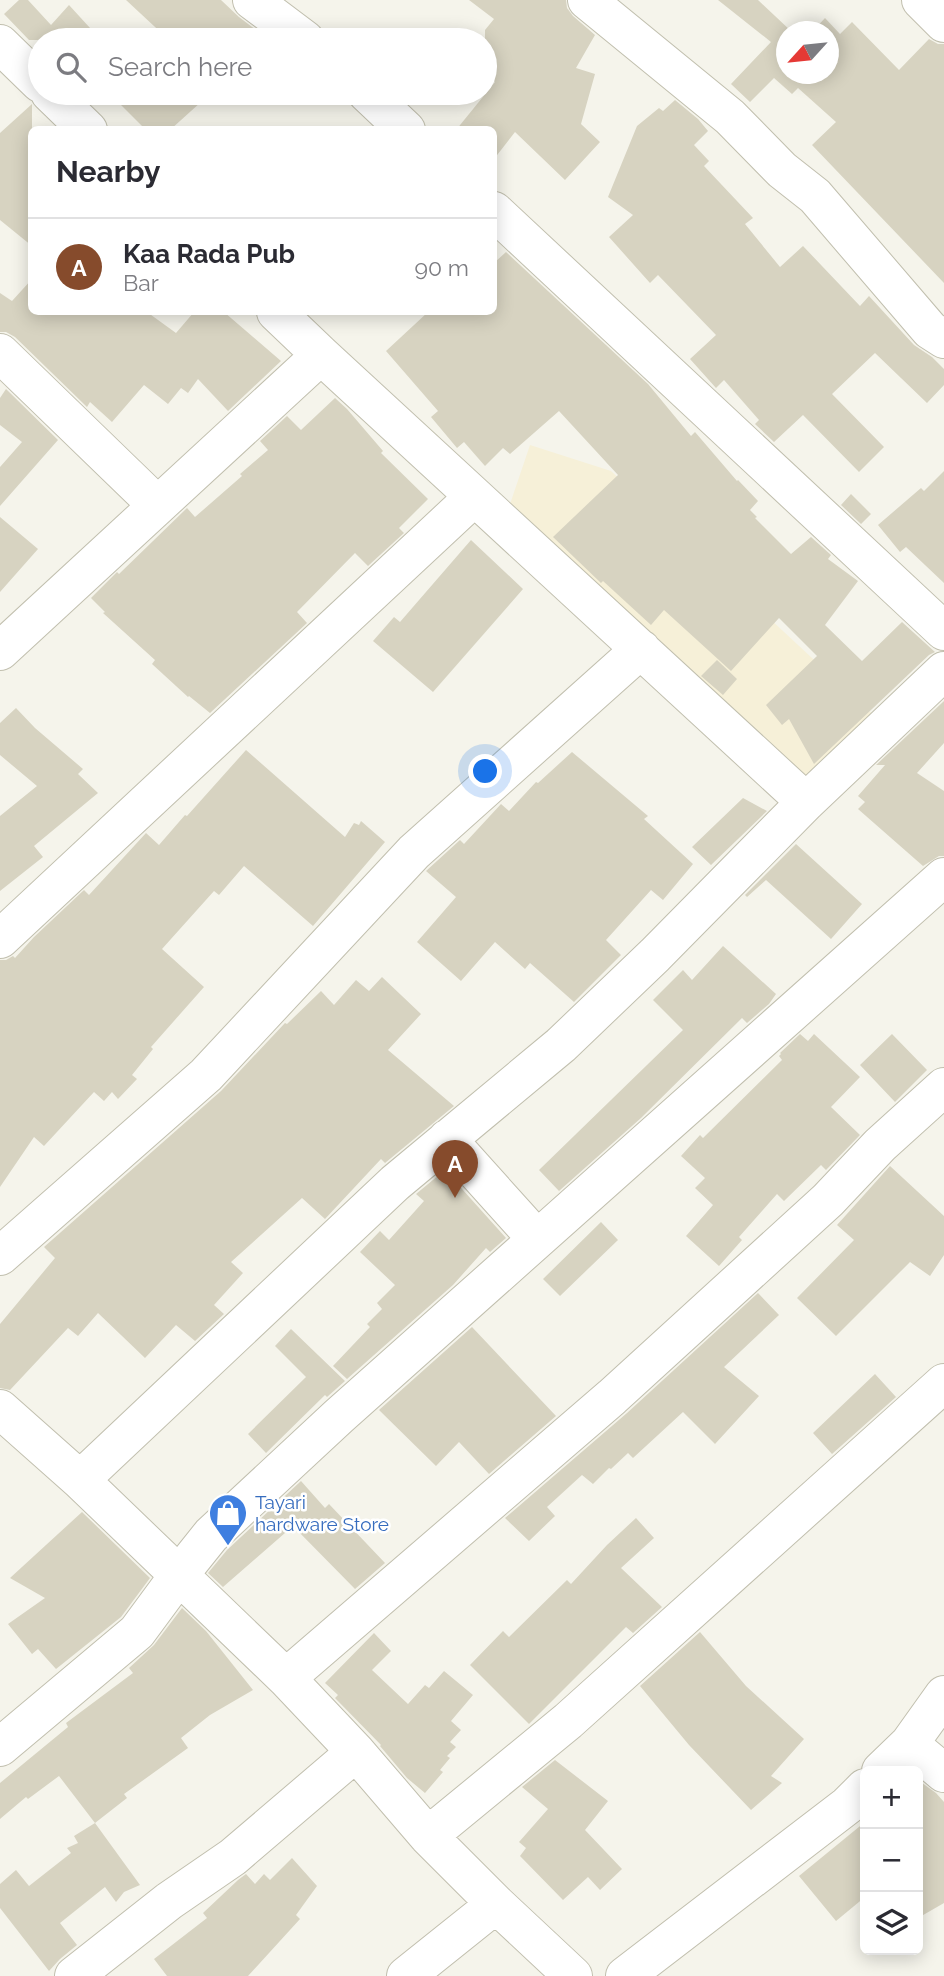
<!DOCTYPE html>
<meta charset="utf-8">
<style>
body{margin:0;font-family:Raleway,sans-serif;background:#f7f7f7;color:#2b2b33}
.controls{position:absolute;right:21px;bottom:21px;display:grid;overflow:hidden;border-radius:10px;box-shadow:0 4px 18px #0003}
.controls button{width:63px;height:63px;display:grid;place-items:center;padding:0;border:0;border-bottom:2px solid #e1e1e2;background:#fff;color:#2b2b33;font:35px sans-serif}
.compass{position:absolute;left:776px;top:21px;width:63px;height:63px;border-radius:50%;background:#fff;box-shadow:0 4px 18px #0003;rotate:243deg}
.you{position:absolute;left:486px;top:772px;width:24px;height:24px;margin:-18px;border:5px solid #fff;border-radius:50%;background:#1a73e8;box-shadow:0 0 0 10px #1a73e833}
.badge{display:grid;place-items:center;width:46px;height:46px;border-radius:50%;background:#864b2c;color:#fff;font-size:23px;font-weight:700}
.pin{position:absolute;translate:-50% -58px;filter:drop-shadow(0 2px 4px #0008)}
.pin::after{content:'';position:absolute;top:37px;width:24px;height:21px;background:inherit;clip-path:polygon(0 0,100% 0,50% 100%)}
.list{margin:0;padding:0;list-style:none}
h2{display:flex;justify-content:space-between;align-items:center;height:91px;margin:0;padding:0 28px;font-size:30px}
h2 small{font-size:23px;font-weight:400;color:#7c7c81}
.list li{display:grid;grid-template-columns:46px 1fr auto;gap:21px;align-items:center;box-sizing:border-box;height:98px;padding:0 28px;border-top:2px solid #e1e1e2}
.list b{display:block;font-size:26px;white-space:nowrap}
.list p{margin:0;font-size:23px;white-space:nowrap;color:#7c7c81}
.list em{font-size:23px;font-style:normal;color:#7c7c81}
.icon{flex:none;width:38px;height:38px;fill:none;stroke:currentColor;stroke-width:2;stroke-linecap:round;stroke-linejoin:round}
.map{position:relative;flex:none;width:944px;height:1976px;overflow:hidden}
.search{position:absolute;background:#fff;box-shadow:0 4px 18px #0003;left:28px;top:28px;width:469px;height:77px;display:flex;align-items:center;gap:18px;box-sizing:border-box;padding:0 24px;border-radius:38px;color:#7c7c81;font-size:26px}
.panel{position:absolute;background:#fff;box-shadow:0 4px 18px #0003;left:28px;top:126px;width:469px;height:189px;border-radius:10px}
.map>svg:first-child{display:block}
</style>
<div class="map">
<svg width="944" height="1976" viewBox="0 0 944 1976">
<rect width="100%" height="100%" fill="#f5f4eb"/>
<path fill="#f6f0d8" d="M530 445 611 471 883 724 807 793 507 513Z"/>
<path fill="#d7d3c1" d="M19 0H28L51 25 69 5 101 40H29L4 14Z
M126 0H221L239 17 269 40H169Z
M469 0H566L567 8 573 16 595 35 576 68 595 74 581 124 600 142 565 180 515 132 494 159V130H456L495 82 485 73V30L494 19Z
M718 0H758L792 32H787V74H829V32H812L825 18 840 34 852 22 899 70 929 39 938 44H944V283L812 145 836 122 798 88 792 94 774 78 750 102 731 84 771 42Z
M109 93H211L170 130H146Z
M675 100 698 119 708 131 694 145 709 161 704 166 753 218 745 224 780 267 803 246 860 306 869 296 914 345 932 357 944 369V385L927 403 875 353 832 394 884 447 859 472 803 415 774 442 755 424 759 420 724 380 716 388 690 359 716 335 658 275 650 283 609 237 633 215 608 197 637 126 659 108 663 111Z
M32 104V246L0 220V133Z
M506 252 648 384 691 436 695 432 737 481 738 480 758 501 750 510 757 517 755 518 791 554 811 537 831 555 828 559 858 581 825 625 862 661 902 622 935 652 929 655 814 764 789 719 782 725 766 705 817 656 779 618 731 671 664 610 651 625 603 581 601 583 553 537 618 475 559 411 510 454 503 448 485 466 464 442 457 448 431 417 438 411 386 351 428 312H494V263Z
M32 279V312H147L176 333 194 312H224L281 361 228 411 198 379 188 393 181 388 168 404 144 385 112 422 90 402 87 407 15 337 6 332H0V293L12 301Z
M6 389 58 440 0 506V467L22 442 0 425V398Z
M335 398 347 409 383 451 381 453 428 499 399 528 404 533 368 566 355 553 297 612 307 623 210 713 189 696 188 697 152 664 155 660 103 613 105 612 91 598 117 572 119 574 187 508 195 517 242 476 240 474 268 450 260 441 287 416 301 430Z
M944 471V583L906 547 900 552 878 525 921 488 924 491Z
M851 494 871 514 861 524 841 505Z
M0 517 38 549 0 592Z
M471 540 523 589 433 692 373 641 394 617 400 622Z
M717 660 737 679 723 695 701 676Z
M944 701V743L917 773 944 791V856H939L923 866 858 809 865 802 858 796 885 765H876Z
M16 708 35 728 83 769 78 774 98 793 34 846 43 857 0 891V816L37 786 0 755V723Z
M246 750 345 837 354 823 359 825 361 821 385 842 313 926 244 866 219 895 214 891 162 949 204 987 151 1047 153 1049 132 1075 137 1079 118 1099 112 1092 104 1101 94 1092 44 1146 34 1137 0 1187V960H6L13 956 15 958 34 937 84 890 89 895 146 833 159 845 185 815 187 816Z
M572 752 648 816 644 819 693 864 663 900 651 890 606 940 621 955 574 1002 530 963 525 969 495 942 461 981 417 942 456 897 426 871 460 840 464 844 501 804 509 811 536 782 538 783Z
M743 798 767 811 711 865 692 847Z
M796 844 862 904 831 939 766 880 747 897 745 895Z
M723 946 776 994 769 1004 747 1023 742 1018 641 1118 559 1191 539 1170 683 1030 653 1000 683 970 692 980Z
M382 977 421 1014 388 1050 454 1106 385 1163 381 1159 325 1219 302 1198 231 1262 243 1273 214 1305 224 1314 195 1341 176 1325 145 1358 98 1313 78 1336 68 1328 10 1390 0 1388V1324L55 1258 44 1247 221 1091 285 1023 287 1024 321 991 334 1005 356 980 369 991Z
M800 1034 808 1041 814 1034 860 1077 831 1107 860 1135 826 1170 821 1165 784 1201 777 1194 739 1237 742 1240 719 1266 686 1236 713 1205 695 1188 705 1178 681 1156 700 1135 703 1138 782 1060 779 1056 781 1054 780 1053Z
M892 1034 927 1070 895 1102 860 1065Z
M890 1166 944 1216V1255L930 1276 910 1262 836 1336 797 1298 854 1240 837 1225Z
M445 1170 506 1238 490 1252 486 1248 453 1285 347 1379 333 1366 370 1327 367 1324 382 1309 377 1303 395 1285 360 1252 380 1231 389 1240 424 1201 416 1194Z
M601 1222 618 1240 560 1296 543 1279Z
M758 1293 779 1315 724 1367 759 1396 715 1444 683 1412 633 1458 628 1453 611 1469 609 1468 593 1484 582 1475 547 1507 555 1516 529 1541 505 1518 627 1413Z
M472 1327 556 1416 489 1474 459 1442 436 1466 379 1410Z
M291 1329 345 1381 327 1397 325 1395 266 1453 248 1434 306 1377 275 1346Z
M875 1374 896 1397 832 1454 813 1433Z
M301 1481 325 1508 329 1504 385 1563 355 1589 293 1526 223 1587 208 1573 227 1550Z
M82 1512 150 1578 121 1617 56 1669 38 1649 32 1654 8 1624 45 1598 10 1578Z
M636 1518 654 1538 621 1568 662 1607 633 1633 626 1627 529 1724 470 1665 503 1631 509 1637 567 1580 571 1584 607 1545Z
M182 1608 206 1631 253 1690 210 1715 181 1738 188 1748 124 1794 127 1798 95 1823 59 1776 28 1799 26 1797 0 1819V1783L68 1727 66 1723 133 1673 129 1668 154 1645Z
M700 1632 746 1686 804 1739 771 1776 782 1783 751 1810 689 1745 640 1686Z
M374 1633 391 1651 372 1670 408 1704 425 1685 429 1688 444 1671 473 1695 451 1721 461 1730 450 1742 456 1747 447 1756 450 1758 440 1770 443 1772 425 1793 407 1778 380 1746 381 1745 335 1698 338 1695 325 1683Z
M555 1760 608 1801 585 1830 622 1869 600 1890 588 1877 563 1900 520 1856 526 1848 519 1842 548 1809 522 1787Z
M918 1780 936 1793 944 1802V1903L918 1918Z
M865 1822V1897L836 1921 799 1876Z
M95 1823 140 1885 124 1892 116 1902 105 1887 60 1923 77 1945 60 1959 49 1971 0 1908V1884L16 1870 29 1886 71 1853 67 1848 78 1843 74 1836Z
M292 1858 317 1886 296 1915 300 1919 248 1976H167L154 1959 207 1918 203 1913 238 1880 246 1874 255 1884 264 1874 270 1880Z"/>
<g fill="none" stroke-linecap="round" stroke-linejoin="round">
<defs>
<path id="minor" d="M252 0 305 40
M587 0 730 117 782 170 815 196 930 330 944 339
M921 0 944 23
M0 44 40 83
M50 93 88 130
M367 93 406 130
M494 211 944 631
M276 312 321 355 806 802
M0 353 157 505
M0 651 321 355
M0 939 474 497
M447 1139 537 1239
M0 1256 206 1075 414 852 641 649
M0 1409 80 1480 286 1678 356 1752 428 1836 496 1904 573 1976
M80 1480 395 1183 561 1045 655 955 806 802 944 671
M286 1678 612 1397 828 1200 880 1145 944 1087
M909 1744 944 1773
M0 1747 137 1632 179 1575 211 1535 339 1416 944 877
M881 1771 909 1744 944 1695
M428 1836 568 1721 944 1383
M74 1976 169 1901 233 1857 356 1752
M406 1976 496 1904
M625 1976 848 1805 865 1788"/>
</defs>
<use href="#minor" stroke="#c1bfae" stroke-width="40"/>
<use href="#minor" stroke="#fff" stroke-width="38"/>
</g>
<defs>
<symbol id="shop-pin" viewBox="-11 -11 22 30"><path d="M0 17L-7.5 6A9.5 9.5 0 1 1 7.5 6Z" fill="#3f7fe0" stroke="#fff"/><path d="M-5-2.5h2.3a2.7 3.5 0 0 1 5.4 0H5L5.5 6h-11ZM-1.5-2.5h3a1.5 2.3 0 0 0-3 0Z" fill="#fff"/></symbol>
</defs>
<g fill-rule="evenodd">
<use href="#shop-pin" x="206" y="1491" width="44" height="60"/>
</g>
<g text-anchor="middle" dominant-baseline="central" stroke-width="5" stroke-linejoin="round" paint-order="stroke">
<g font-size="19" fill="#366cbe" stroke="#fff" text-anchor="start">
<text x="255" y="1502">Tayari<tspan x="255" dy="22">hardware Store</tspan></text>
</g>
</g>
</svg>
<div class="controls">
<button>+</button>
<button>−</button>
<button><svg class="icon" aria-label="layers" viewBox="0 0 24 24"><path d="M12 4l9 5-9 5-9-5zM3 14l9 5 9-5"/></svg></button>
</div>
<svg class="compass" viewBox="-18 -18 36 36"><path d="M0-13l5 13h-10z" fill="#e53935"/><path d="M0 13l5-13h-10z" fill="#7c7c81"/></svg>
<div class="you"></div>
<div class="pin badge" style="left:455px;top:1198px">A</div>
<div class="search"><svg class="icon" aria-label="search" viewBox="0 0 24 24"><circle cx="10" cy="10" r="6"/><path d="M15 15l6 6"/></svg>Search here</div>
<section class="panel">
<h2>Nearby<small></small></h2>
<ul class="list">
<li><span class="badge">A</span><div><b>Kaa Rada Pub</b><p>Bar</p></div><em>90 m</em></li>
</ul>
</section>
</div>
